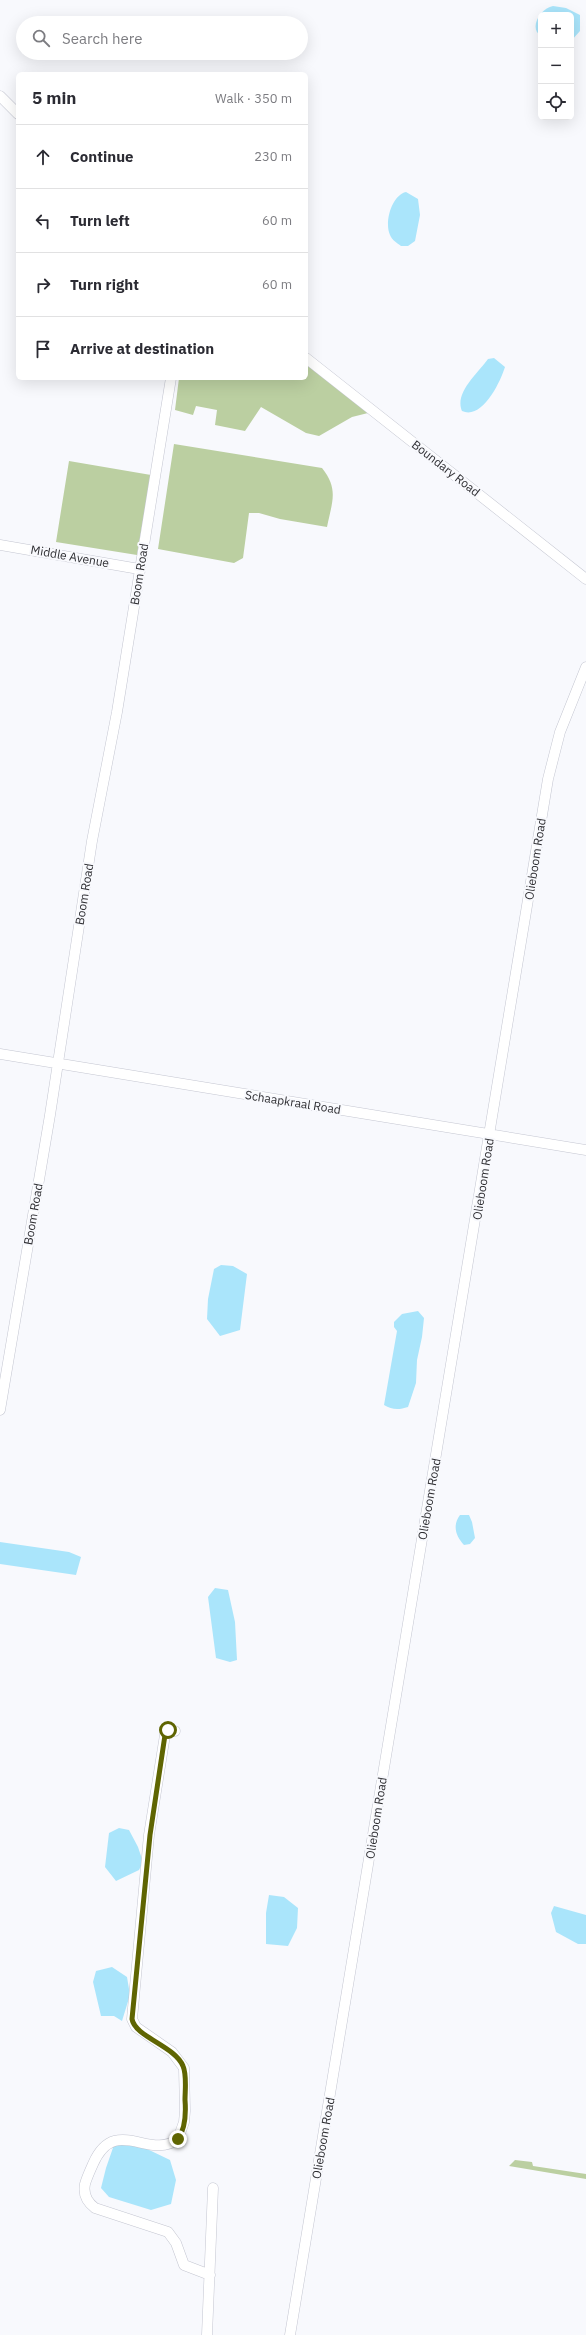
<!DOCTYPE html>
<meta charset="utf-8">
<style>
body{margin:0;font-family:"IBM Plex Sans",sans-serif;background:#f2f2f3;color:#2b2b33}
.controls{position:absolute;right:12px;top:12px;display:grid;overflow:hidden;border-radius:6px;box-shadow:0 4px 16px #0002}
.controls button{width:36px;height:36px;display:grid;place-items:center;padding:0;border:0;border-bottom:1px solid #e1e1e2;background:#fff;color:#2b2b33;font:20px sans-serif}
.stop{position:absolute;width:12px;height:12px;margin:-9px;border:3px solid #5f6502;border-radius:50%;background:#fff}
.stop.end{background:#5f6502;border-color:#fff;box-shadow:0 1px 4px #0008}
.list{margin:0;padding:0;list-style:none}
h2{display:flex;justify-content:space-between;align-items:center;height:52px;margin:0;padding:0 16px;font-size:17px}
h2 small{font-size:13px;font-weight:400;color:#7c7c81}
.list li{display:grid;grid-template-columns:26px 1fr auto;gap:12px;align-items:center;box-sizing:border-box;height:64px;padding:0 16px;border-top:1px solid #e1e1e2}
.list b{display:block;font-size:15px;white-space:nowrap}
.list em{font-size:13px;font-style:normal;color:#7c7c81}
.icon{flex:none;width:22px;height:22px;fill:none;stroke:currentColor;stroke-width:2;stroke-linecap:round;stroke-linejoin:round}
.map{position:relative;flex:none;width:586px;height:2335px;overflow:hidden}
.search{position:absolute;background:#fff;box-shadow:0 4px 16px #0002;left:16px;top:16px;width:292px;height:44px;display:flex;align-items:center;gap:10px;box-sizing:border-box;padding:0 14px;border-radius:22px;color:#7c7c81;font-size:15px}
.panel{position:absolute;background:#fff;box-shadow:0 4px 16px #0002;left:16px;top:72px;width:292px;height:308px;border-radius:6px}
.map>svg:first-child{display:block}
</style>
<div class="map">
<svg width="586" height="2335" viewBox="0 0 586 2335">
<rect width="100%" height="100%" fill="#f8f9fd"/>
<path fill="#bbcfa1" d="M306 360 368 413 352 417 319 436 306 433 261 407 245 431 215 425 217 410 196 406 193 415 175 410 179 378H306Z
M174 444 322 468C339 489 332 502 327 527L280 519 259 513H249L243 558 234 563 158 549Z
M69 461 151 475 137 555 56 542Z
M515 2160 532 2162 533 2166 586 2174V2179L509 2166Z"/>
<path fill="#aae5fb" d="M553 6 566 8 580 15V31L571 41V15H541V36C528 28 541 8 553 6Z
M406 192 418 199 420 215 415 241 408 246H401C397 243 392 240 390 235 384 222 392 195 406 192Z
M494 358 505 367C500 383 482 420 462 411 454 393 478 373 488 359Z
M221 1265 233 1266 247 1274 240 1330 220 1336 207 1319 208 1299 214 1269Z
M418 1311 424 1318 422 1337 417 1360 416 1383 408 1407C399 1410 392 1410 384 1405L397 1331 394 1327V1322L402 1314Z
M460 1515H469L472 1522 475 1538 470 1544 464 1545C456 1536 452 1526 460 1515Z
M0 1542 69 1552 81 1557 76 1575 0 1564Z
M215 1588 228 1590 235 1622 237 1660 230 1662 216 1658 208 1597Z
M119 1828 129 1830 138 1847 143 1862 139 1870 116 1881 105 1867 109 1833Z
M269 1895 284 1897 298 1908 297 1928 288 1946 266 1944V1913Z
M554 1906 586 1915V1944H578L556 1932 551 1913Z
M112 1967 127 1977 130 1995 122 2021 114 2016H101L93 1982 96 1971Z
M115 2142 145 2148 170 2160 176 2180 171 2204 151 2210 109 2197 101 2188 106 2168Z"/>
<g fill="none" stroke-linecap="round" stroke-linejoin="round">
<defs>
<path id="minor" d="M0 96 18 114
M306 358 586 579
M0 545 139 569
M0 1054 586 1150
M0 1410 50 1115 92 841 117 712 171 378
M175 1731H167L165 1735 149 1835 132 2019 136 2027 172 2052 184 2068 185 2111 184 2122 178 2139C149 2161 115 2114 93 2164 90 2171 87 2177 85 2184 83 2194 87 2202 95 2208L168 2232 176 2243 184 2265 210 2275
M207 2335 213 2188
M290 2335 548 779 560 732 586 667"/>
</defs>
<use href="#minor" stroke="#c4c6d1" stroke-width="11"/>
<use href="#minor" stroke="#fff" stroke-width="10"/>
</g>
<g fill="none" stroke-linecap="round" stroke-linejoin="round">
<path stroke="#5f6502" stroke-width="5" d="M168 1730 165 1735 150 1835 132 2019C135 2037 175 2046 183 2066 187 2075 185 2090 185 2100 186 2113 186 2128 178 2139"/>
</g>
<g text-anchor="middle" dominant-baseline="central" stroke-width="4" stroke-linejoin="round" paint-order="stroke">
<g font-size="12" fill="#2e2e32" stroke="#f8f9fd">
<text transform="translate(446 468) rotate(38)">Boundary Road</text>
<text transform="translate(70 556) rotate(10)">Middle Avenue</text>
<text transform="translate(139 574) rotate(-81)">Boom Road</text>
<text transform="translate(535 859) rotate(-81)">Olieboom Road</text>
<text transform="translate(84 894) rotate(-81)">Boom Road</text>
<text transform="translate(293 1102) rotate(9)">Schaapkraal Road</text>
<text transform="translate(483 1179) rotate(-81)">Olieboom Road</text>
<text transform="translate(33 1214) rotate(-80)">Boom Road</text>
<text transform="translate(429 1499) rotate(-80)">Olieboom Road</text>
<text transform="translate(376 1818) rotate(-81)">Olieboom Road</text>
<text transform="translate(323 2138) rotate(-80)">Olieboom Road</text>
</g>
</g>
</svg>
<div class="controls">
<button>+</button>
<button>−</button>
<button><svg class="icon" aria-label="locate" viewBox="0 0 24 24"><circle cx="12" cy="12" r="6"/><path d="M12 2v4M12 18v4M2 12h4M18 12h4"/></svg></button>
</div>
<div class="stop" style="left:168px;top:1730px"></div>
<div class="stop end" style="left:178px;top:2139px"></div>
<div class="search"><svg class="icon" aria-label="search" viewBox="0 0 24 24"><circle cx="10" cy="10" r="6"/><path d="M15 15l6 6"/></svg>Search here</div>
<section class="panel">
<h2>5 min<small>Walk · 350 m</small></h2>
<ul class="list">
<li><svg class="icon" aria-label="ahead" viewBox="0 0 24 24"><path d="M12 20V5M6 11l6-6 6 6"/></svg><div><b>Continue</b></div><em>230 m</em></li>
<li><svg class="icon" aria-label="left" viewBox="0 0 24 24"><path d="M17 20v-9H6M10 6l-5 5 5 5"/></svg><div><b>Turn left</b></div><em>60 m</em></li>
<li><svg class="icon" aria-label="right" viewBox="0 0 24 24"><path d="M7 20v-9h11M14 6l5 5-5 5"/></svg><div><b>Turn right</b></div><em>60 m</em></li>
<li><svg class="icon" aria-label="arrive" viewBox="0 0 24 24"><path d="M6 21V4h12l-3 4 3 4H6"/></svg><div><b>Arrive at destination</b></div></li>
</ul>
</section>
</div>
